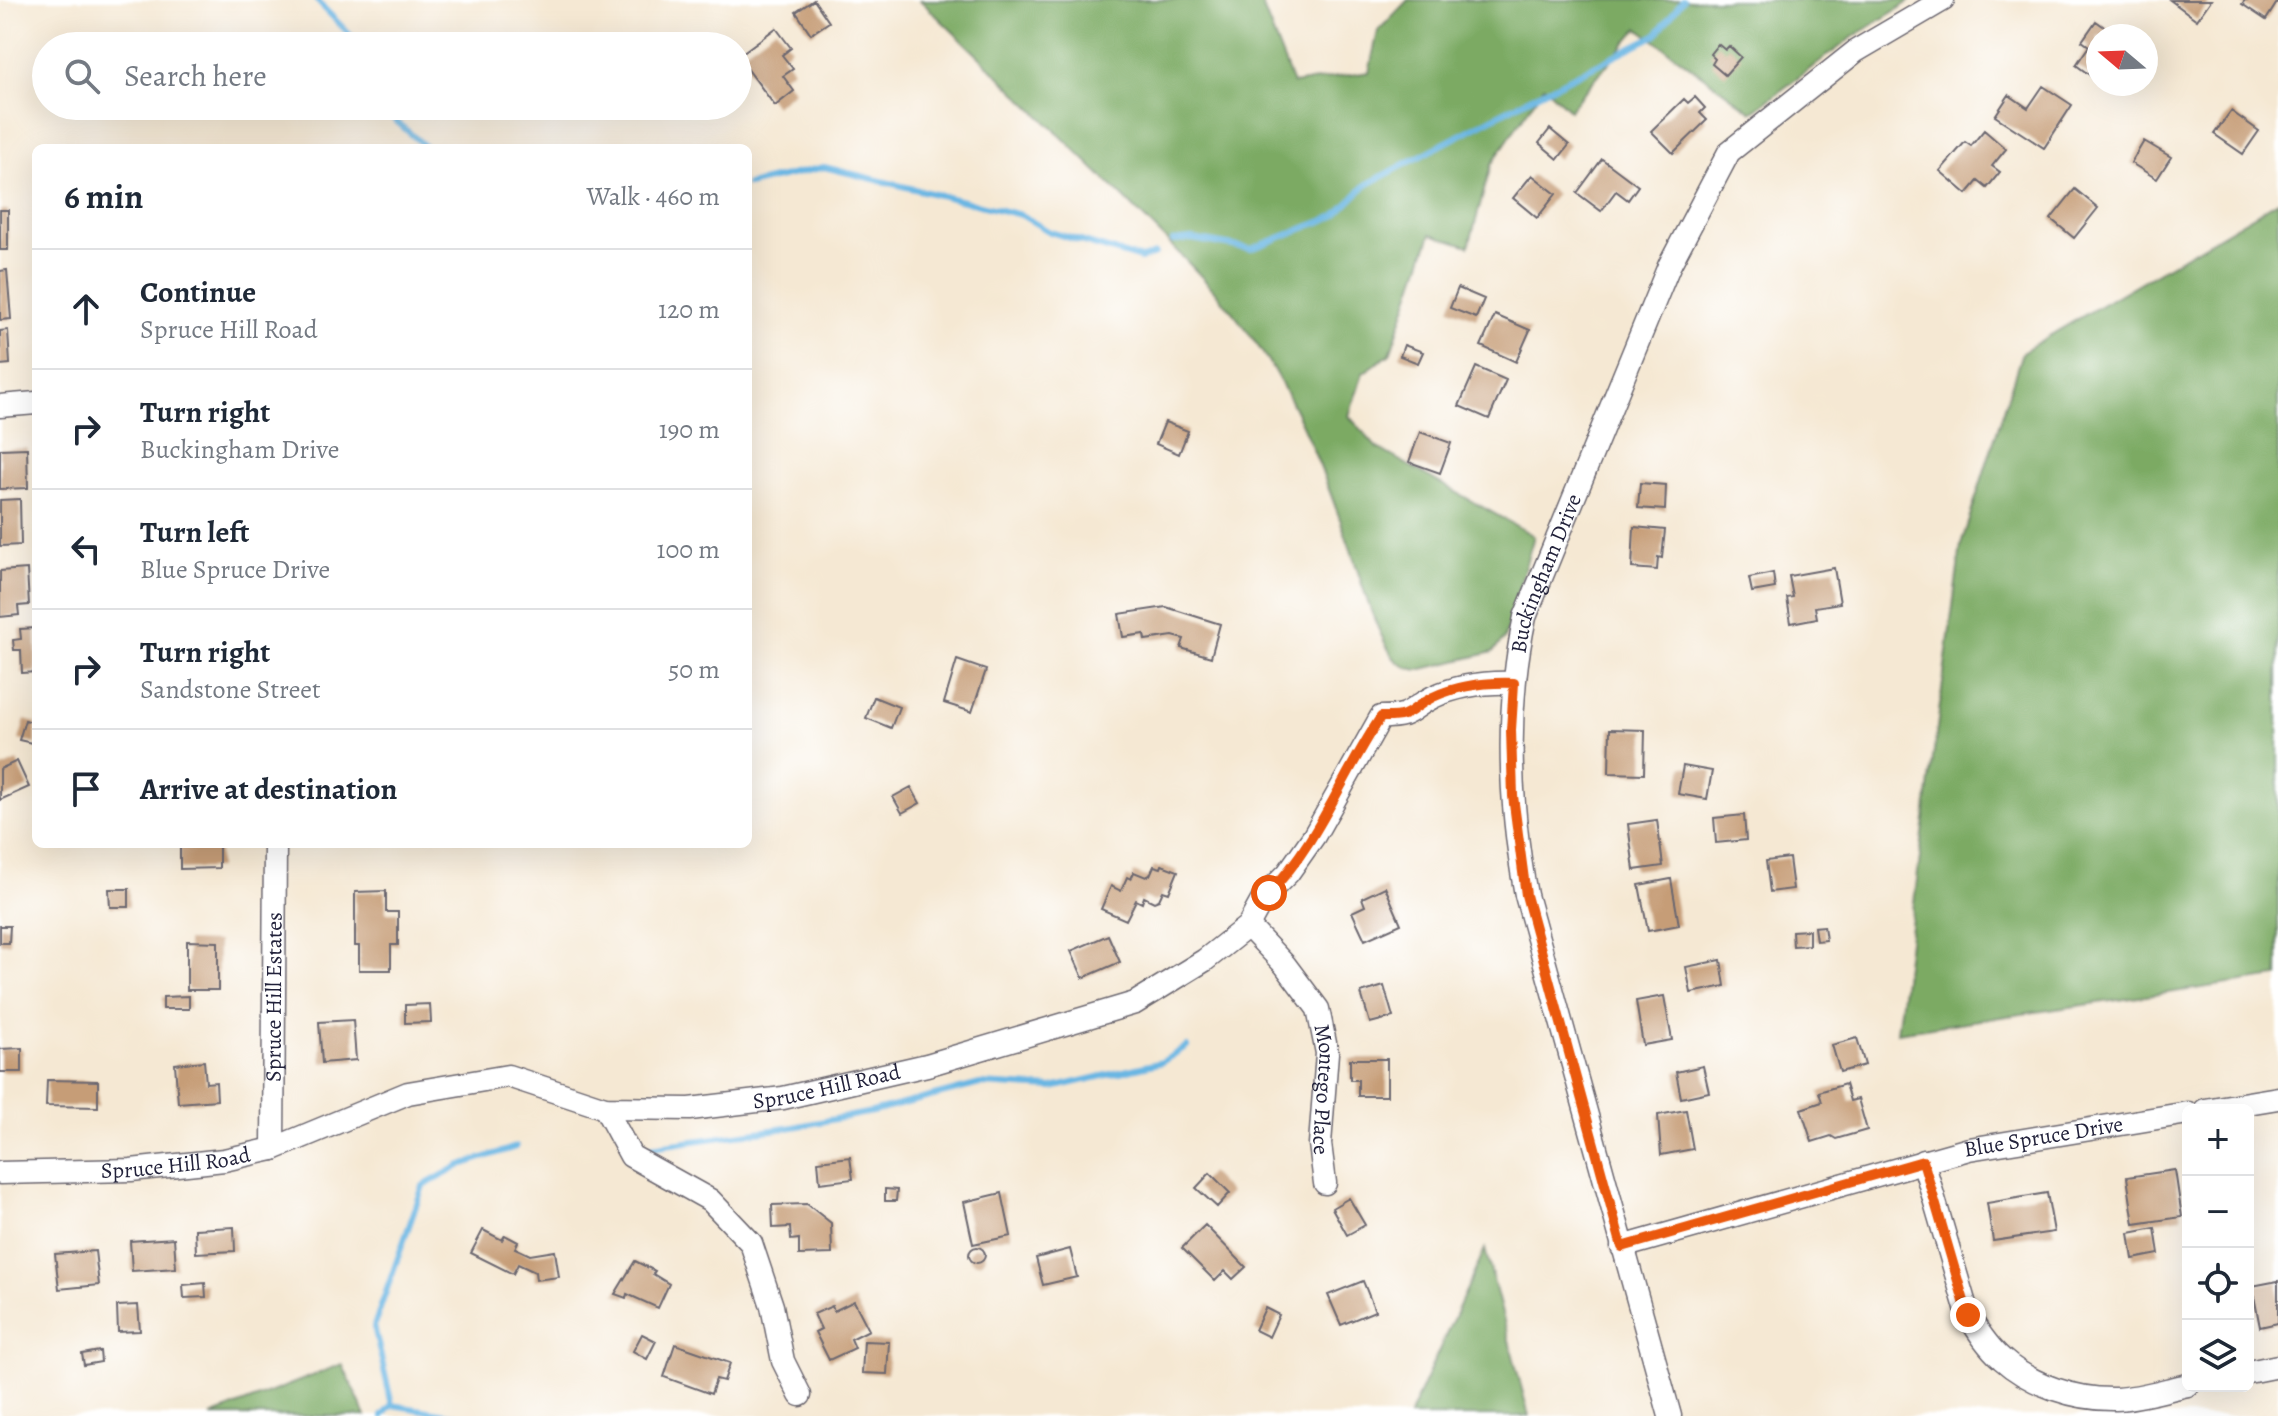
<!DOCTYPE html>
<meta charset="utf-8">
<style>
body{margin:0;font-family:Alegreya,serif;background:#f2f2f3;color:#1f2937}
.controls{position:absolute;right:24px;bottom:24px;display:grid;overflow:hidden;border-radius:12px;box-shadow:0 8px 32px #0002}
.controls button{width:72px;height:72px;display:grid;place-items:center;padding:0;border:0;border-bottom:2px solid #e0e1e3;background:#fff;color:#1f2937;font:40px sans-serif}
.compass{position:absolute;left:2086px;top:24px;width:72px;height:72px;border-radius:50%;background:#fff;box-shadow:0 8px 32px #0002;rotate:289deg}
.stop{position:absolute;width:24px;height:24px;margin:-18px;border:6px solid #ea580c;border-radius:50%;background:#fff}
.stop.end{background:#ea580c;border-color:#fff;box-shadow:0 2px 8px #0008}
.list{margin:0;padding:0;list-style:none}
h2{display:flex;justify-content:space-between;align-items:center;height:104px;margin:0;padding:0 32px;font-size:34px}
h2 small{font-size:26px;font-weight:400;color:#747a83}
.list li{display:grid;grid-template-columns:52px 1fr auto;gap:24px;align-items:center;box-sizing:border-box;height:120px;padding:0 32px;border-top:2px solid #e0e1e3}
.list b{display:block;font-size:30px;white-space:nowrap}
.list p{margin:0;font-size:26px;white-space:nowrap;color:#747a83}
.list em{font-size:26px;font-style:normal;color:#747a83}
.icon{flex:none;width:44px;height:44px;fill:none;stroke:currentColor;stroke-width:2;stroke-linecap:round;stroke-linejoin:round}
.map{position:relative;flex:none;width:2278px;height:1416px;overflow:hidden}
.search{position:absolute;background:#fff;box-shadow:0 8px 32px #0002;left:32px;top:32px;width:720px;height:88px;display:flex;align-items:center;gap:20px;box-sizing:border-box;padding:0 28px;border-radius:44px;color:#747a83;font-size:30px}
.panel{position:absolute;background:#fff;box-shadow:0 8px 32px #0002;left:32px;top:144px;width:720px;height:704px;border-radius:12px}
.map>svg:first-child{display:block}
</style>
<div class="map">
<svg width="2278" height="1416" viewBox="0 0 2278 1416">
<rect width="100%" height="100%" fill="#fff"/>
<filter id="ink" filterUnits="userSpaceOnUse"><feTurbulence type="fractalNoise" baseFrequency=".0125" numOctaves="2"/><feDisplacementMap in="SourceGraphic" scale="16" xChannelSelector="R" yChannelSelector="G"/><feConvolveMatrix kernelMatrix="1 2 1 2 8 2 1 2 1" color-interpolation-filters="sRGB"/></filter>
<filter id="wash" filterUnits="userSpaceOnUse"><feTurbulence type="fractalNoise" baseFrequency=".006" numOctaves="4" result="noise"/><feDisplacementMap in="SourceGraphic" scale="32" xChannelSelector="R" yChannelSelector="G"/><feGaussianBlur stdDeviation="1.8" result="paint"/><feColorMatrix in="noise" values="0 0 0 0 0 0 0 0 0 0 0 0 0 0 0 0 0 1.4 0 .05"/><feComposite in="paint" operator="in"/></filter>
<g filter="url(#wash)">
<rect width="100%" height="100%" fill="#f5e8d3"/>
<path fill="#7baa63" stroke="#4e664f" stroke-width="2" d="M920 0H1260L1293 84 1369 72 1378 31 1408 0H1912L1853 37 1752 112 1638 28 1569 110 1544 86 1491 165 1469 246 1431 234 1390 354 1363 373 1349 416 1376 447 1534 536 1504 639 1493 652 1419 670C1406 668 1396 664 1390 652 1372 621 1362 584 1351 550 1331 493 1310 436 1281 383 1242 312 1181 255 1125 199 1057 132 989 66 920 0Z
M2278 201V977L1897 1032 1961 545 2022 352Z
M1485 1249 1529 1416H1409Z
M342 1364 366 1416H211Z"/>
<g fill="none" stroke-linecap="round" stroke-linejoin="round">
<path stroke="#69b6e3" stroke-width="6" d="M316 0 361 46
M388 106 389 115 427 148
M748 185 824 167 1021 215 1050 232 1141 259 1155 254
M1173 241 1192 239 1251 249 1335 216 1366 185 1522 102 1656 35 1683 0
M651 1147 793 1127 872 1112 980 1084 1052 1088 1162 1062 1187 1046
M392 1405 374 1326 423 1186 461 1165 516 1147
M392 1405 458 1416
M382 1416 392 1405"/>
</g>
<g id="blocks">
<path fill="#c69d77" d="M814 0 829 22 811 34 796 12Z
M2170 0H2211L2197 20Z
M2245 0H2278V1L2266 20 2242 4Z
M2096 21 2117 36H2098V81L2076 65 2089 46 2082 41Z
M776 28 791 48 782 55 793 69 783 76 794 91 775 106 738 56Z
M1718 44 1725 50 1729 46 1741 57 1725 75 1712 64 1715 59 1710 54Z
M2043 86 2072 105 2044 148 1995 116 2009 95 2028 108Z
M1695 97 1705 108 1700 113 1707 120 1673 153 1651 131 1684 99 1688 103Z
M2231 111 2259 131 2243 154 2214 134Z
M1550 129 1569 145 1558 159 1539 143Z
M1984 130 2006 149 1992 166 2000 172 1987 188 1978 181 1967 194 1940 171 1965 142 1971 146Z
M2144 141 2171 157 2157 179 2131 163Z
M1602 159 1638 186 1628 200 1616 191 1601 211 1577 193Z
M1532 175 1556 194 1537 218 1513 198Z
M2075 189 2098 208 2074 238 2051 219Z
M0 210H8V250H0Z
M7 270 11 319 0 320V271Z
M1458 288 1484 299 1476 318 1450 308Z
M1495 315 1530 330 1516 362 1481 346Z
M8 330 10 364 0 365V331Z
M1404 345 1423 352 1418 363 1400 356Z
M1476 367 1506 380 1489 419 1459 406Z
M1165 422 1188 431 1179 454 1156 444Z
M1420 432 1451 443 1440 473 1409 462Z
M27 448 28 488 0 489V449Z
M1640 483 1666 485 1665 510 1638 508Z
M20 499 21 545 0 546V500Z
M1634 527 1665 530 1662 558 1658 557 1657 570 1632 568Z
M1834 568 1840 603 1815 607 1817 618 1791 623 1787 598 1793 597 1789 576Z
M27 569 29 605 18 606 19 615 0 617V571Z
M1773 573 1775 588 1752 592 1749 578Z
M1166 607 1220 624 1211 657 1181 648 1184 639 1173 636 1145 640 1144 634 1123 637 1119 614Z
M36 628V672L22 673 21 650H14L13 640 21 639 20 629Z
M957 660 986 670 972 712 944 703Z
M874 697 899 707 891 728 866 718Z
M25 720 36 723V744L19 740Z
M1610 729 1645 730 1644 774 1609 773Z
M17 761 29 787 0 800V769Z
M1683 766 1712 771 1707 799 1678 794Z
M911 787 920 803 902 813 893 797Z
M1744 815 1746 840 1716 843 1714 818Z
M1657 820 1663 866 1634 870 1628 824Z
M180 844 219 845V868L180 869Z
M1789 858 1793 889 1770 892 1766 861Z
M1162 865 1178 871 1169 893 1163 891 1159 900 1154 902 1144 897 1142 903 1136 900 1126 920 1101 909 1111 886 1121 891 1127 877 1131 879 1134 872 1146 877 1150 875 1154 866 1161 868Z
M1671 879 1679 925 1648 931 1639 885Z
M1385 887 1401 924 1365 940 1352 912 1365 906 1362 898Z
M109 889H129V907H110Z
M386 891V912H398V945H391V970H359V946H355V892Z
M0 926H10L9 943H0Z
M1824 926 1826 940 1816 941 1814 927Z
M1809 930V945L1793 946 1792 931Z
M1108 935 1120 962 1083 978 1071 951Z
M187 941 218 942V990H187Z
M1721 960 1725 986 1691 993 1686 967Z
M1384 986 1393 1017 1370 1023 1361 993Z
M189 996V1009H163V997Z
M1664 996 1672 1040 1643 1045 1636 1001Z
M430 1004 431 1022 405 1023V1005Z
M353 1020 356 1060 322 1063 319 1022Z
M1857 1038 1865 1065 1840 1072 1832 1045Z
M22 1048V1072H0V1049Z
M1350 1059H1387V1096H1358V1080H1350Z
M204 1061 206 1083 216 1082 217 1100 178 1103 175 1064Z
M1703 1066 1709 1092 1681 1098 1676 1072Z
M47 1080 98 1081V1107L46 1106Z
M1845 1084 1850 1101 1858 1099 1867 1130 1836 1139 1831 1136 1812 1142 1801 1109 1822 1102 1819 1092Z
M1686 1110 1693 1149 1661 1155 1658 1115Z
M850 1157 853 1179 820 1183 818 1161Z
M2175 1170 2182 1217 2134 1224 2127 1177Z
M1210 1173 1230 1193 1217 1207 1196 1188Z
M885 1189 897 1190 896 1201H885Z
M1002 1193 1011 1236 973 1244 964 1202Z
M2047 1193 2054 1232 1993 1241 1987 1203Z
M1349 1198 1365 1225 1347 1235 1332 1208Z
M807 1204 831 1223 832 1254 799 1255V1239L791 1240 790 1227 773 1228 772 1205Z
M1205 1225 1246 1267 1233 1279 1225 1271 1215 1281 1182 1248Z
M234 1227 235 1251 196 1253 195 1229Z
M2155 1228 2159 1254 2133 1259 2129 1233Z
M483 1230 502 1240 505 1235 518 1242 515 1248 530 1255 555 1251 559 1277 536 1280 535 1272 518 1264 513 1274 471 1253Z
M174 1238 176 1268 132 1271 130 1241Z
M969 1255a8 8 0 1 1 16 0a8 8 0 1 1-16 0Z
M1070 1249 1077 1277 1043 1285 1036 1258Z
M95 1251 99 1285 59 1289 55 1254Z
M635 1261 655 1271 653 1274 669 1284 658 1308 627 1294 626 1298 615 1294Z
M1363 1281 1375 1311 1341 1325 1328 1295Z
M2278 1281V1323L2260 1327 2252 1286Z
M205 1283 206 1297 184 1298 183 1285Z
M854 1301 869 1330 851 1339 855 1348 829 1360 815 1332 821 1329 814 1314 832 1306 834 1311Z
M138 1305 140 1331 118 1332 117 1306Z
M1265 1308 1279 1315 1269 1337 1255 1330Z
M642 1334 656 1341 647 1359 633 1351Z
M864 1341 889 1342 887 1374 862 1373Z
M675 1344 730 1363 724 1381 716 1379 711 1394 664 1377Z
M100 1351 101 1362 84 1365 82 1354Z"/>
</g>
</g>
<g filter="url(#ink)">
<use href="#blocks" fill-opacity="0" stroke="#6c6770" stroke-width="2"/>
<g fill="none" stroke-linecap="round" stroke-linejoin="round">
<defs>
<g id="minor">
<path d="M0 406 36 403"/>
<path id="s1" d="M1248 926 1285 965 1318 1009 1327 1053 1320 1144 1325 1183"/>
<path d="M605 1108 631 1156 710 1200 751 1243 772 1306 783 1361 800 1395"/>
<path d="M2205 1110 2278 1098"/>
<path id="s2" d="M273 1149 275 844"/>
<path d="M1923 1161 1968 1315C1978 1331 1988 1347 2002 1359 2031 1385 2076 1400 2116 1399 2140 1398 2164 1390 2188 1385"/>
<path id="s3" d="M0 1173 131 1170 224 1160 273 1149 408 1093 508 1076 605 1108 690 1109 783 1098 927 1065 1135 1003 1205 960 1248 926 1264 897 1288 873 1314 836 1381 717C1414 717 1407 710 1433 697 1459 685 1486 682 1514 683"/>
<path id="s4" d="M1622 1247 1969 1149 2188 1113"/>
<path d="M2248 1372 2278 1366"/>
<path id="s5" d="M1670 1416 1526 895C1509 803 1505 709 1525 617L1669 266 1729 152 1856 51 1943 0"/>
</g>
</defs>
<use href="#minor" stroke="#6c6770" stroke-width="25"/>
<use href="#minor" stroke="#fff" stroke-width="22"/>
</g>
</g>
<g fill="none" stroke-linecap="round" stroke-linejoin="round" filter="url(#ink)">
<path stroke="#ea580c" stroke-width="10" d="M1269 893C1319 842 1342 775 1381 717 1414 718 1407 710 1433 697 1459 685 1486 682 1514 683L1511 730 1513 796 1526 895 1622 1247 1923 1161 1968 1315"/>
</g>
<g text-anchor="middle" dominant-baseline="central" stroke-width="6" stroke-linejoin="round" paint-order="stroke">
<g font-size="22" fill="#22223b" stroke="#fff">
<text stroke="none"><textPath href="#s5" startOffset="868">Buckingham Drive</textPath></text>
<text stroke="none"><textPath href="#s2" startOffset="152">Spruce Hill Estates</textPath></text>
<text stroke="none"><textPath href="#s3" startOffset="848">Spruce Hill Road</textPath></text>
<text stroke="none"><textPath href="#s1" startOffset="190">Montego Place</textPath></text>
<text stroke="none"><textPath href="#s4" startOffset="436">Blue Spruce Drive</textPath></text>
<text stroke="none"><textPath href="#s3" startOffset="176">Spruce Hill Road</textPath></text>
</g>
</g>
</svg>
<div class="controls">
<button>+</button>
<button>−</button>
<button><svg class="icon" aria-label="locate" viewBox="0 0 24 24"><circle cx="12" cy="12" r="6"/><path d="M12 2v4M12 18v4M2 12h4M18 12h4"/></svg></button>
<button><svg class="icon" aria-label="layers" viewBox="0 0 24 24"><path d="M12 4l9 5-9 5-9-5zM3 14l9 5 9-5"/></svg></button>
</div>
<svg class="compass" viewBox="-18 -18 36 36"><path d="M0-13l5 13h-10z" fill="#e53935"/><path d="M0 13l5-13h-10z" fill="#747a83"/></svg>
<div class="stop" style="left:1269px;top:893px"></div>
<div class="stop end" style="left:1968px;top:1315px"></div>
<div class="search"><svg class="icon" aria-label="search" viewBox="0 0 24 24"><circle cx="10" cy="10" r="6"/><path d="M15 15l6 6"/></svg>Search here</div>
<section class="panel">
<h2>6 min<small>Walk · 460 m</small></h2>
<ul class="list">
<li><svg class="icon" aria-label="ahead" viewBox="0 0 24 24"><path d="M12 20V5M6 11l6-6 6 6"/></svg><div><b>Continue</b><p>Spruce Hill Road</p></div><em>120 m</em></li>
<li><svg class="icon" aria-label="right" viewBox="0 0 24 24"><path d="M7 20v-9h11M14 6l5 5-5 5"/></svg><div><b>Turn right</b><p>Buckingham Drive</p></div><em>190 m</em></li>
<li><svg class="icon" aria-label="left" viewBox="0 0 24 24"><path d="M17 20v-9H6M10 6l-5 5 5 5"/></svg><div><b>Turn left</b><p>Blue Spruce Drive</p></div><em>100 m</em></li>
<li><svg class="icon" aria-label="right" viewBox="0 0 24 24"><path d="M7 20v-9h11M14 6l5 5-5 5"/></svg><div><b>Turn right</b><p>Sandstone Street</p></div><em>50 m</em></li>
<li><svg class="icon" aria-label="arrive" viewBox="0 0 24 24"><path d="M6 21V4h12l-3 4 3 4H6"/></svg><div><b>Arrive at destination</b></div></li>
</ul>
</section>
</div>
